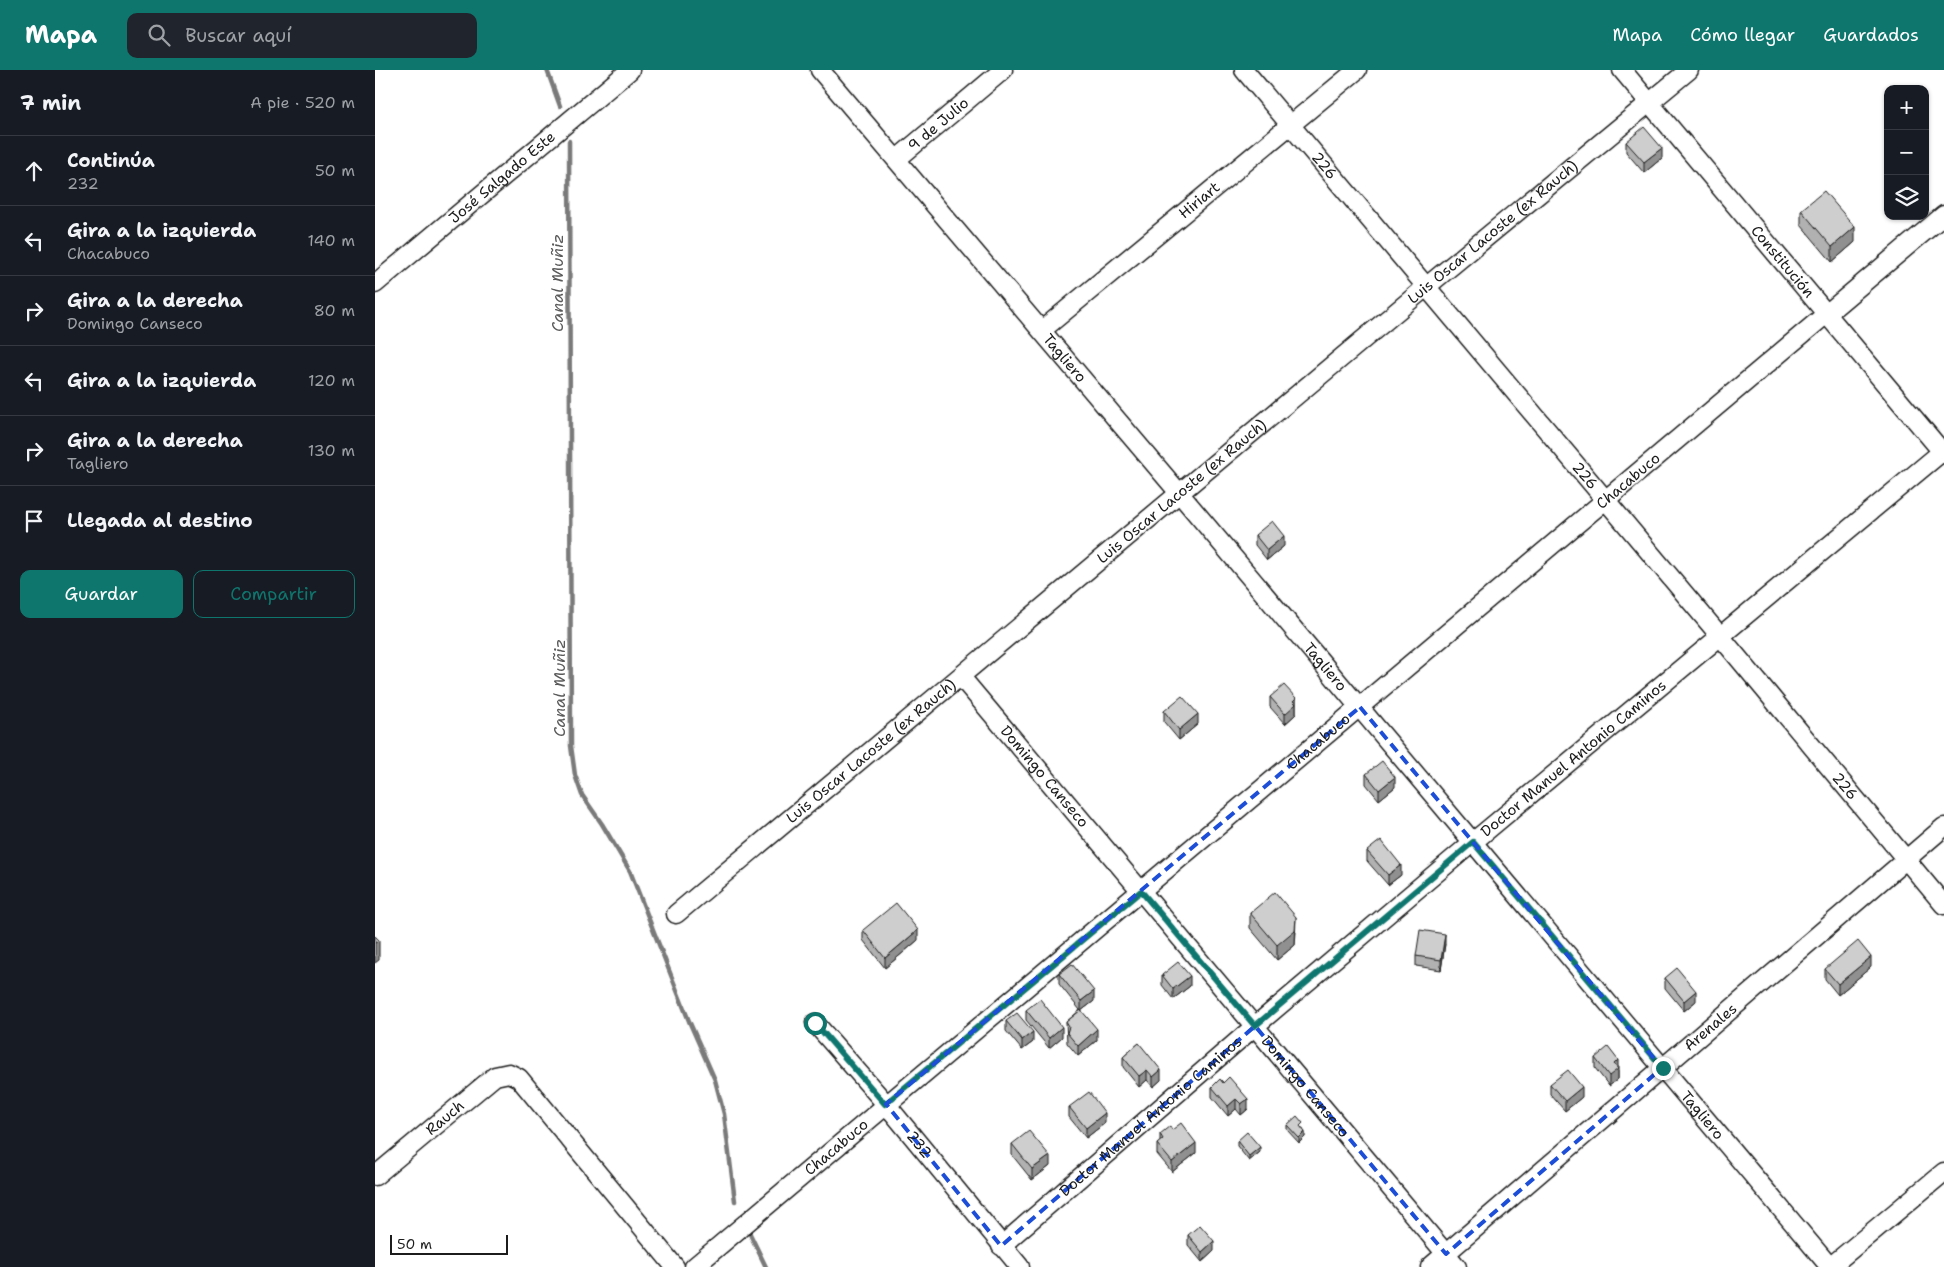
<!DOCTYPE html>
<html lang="es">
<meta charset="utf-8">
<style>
body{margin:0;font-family:"Shantell Sans",sans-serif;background:#20242c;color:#f1f3f6}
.controls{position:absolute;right:15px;top:15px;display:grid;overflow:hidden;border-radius:10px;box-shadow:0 1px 4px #0004}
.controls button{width:45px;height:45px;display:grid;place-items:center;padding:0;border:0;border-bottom:1px solid #363941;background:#171b24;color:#f1f3f6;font:25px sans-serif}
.scale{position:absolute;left:15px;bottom:12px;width:118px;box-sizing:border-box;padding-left:5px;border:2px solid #1c1c1c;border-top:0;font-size:14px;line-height:18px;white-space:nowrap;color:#1c1c1c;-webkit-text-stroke:4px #fff;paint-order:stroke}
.stop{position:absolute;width:15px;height:15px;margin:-11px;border:4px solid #0f766e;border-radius:50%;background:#fff}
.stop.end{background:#0f766e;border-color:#fff;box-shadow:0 1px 5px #0008}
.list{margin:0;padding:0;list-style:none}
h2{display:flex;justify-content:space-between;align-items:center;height:65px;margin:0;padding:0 20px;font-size:21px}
h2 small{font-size:16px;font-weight:400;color:#9ea1a6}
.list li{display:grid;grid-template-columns:32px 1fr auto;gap:15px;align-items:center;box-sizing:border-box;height:70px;padding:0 20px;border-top:1px solid #363941}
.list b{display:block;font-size:19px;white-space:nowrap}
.list p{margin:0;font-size:16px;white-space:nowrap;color:#9ea1a6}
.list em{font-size:16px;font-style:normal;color:#9ea1a6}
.actions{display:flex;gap:10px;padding:15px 20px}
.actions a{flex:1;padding:11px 0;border:1px solid #0f766e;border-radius:10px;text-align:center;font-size:18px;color:#0f766e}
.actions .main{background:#0f766e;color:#fff}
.icon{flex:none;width:28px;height:28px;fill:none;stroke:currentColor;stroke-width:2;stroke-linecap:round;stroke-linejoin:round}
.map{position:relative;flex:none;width:1569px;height:1197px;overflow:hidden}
header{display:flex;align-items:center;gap:30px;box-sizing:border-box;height:70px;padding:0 25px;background:#0f766e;color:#fff}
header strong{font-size:24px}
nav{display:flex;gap:28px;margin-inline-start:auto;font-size:18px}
.search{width:350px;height:45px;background:#20242c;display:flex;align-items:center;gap:12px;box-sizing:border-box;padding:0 18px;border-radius:10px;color:#9ea1a6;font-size:19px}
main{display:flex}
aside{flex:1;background:#171b24}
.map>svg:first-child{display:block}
</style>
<header>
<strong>Mapa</strong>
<div class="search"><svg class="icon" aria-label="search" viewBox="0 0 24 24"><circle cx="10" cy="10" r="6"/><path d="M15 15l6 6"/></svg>Buscar aquí</div>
<nav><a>Mapa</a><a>Cómo llegar</a><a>Guardados</a></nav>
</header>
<main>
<aside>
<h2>7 min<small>A pie · 520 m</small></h2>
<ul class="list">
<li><svg class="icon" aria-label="ahead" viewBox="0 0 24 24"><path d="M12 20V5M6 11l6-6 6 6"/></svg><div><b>Continúa</b><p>232</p></div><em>50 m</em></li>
<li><svg class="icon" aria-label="left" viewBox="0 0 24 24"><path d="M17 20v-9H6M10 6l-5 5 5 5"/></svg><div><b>Gira a la izquierda</b><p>Chacabuco</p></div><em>140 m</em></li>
<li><svg class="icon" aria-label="right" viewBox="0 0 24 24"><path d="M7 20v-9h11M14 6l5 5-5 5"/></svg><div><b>Gira a la derecha</b><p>Domingo Canseco</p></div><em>80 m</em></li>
<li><svg class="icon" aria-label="left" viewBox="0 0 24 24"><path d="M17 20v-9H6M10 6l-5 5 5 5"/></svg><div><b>Gira a la izquierda</b></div><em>120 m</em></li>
<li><svg class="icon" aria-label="right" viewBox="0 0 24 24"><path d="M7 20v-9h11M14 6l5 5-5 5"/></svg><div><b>Gira a la derecha</b><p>Tagliero</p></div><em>130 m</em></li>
<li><svg class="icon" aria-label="arrive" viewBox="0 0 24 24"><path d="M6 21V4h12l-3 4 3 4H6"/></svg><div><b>Llegada al destino</b></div></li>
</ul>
<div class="actions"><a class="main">Guardar</a><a>Compartir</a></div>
</aside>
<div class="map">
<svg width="1569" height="1197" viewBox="0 0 1569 1197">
<rect width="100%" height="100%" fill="#fff"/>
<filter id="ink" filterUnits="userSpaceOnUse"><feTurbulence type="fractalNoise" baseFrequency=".02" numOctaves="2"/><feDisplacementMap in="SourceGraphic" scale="10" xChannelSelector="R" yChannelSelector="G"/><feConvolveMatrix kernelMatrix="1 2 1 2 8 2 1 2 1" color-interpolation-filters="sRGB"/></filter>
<g filter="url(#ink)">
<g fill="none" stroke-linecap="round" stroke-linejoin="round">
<path stroke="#7a7a7a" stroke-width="4.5" d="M172 0 185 36
M194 71 196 676 200 705 207 725 227 754 255 801 314 951 340 1010 349 1044 360 1131
M375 1164 391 1197"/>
<defs>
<g id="minor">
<path id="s1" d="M445 0 805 424 1455 1197"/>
<path id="s2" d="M869 0 1345 566 1569 835"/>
<path id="s3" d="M1247 0 1569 384"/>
<path id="s4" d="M522 89 628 0"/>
<path id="s5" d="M0 214 255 0"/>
<path id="s6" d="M667 260 982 0"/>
<path id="s7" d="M586 607 1082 1197"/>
<path id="s8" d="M301 844 1051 217 1314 0"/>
<path id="s9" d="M440 953 511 1034 645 1197"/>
<path id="s10" d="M0 1106 120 1006 134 1003 144 1008 300 1197"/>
<path id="s11" d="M626 1176 880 956 1098 772 1569 380"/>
<path id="s12" d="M319 1197 1569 145"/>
<path id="s13" d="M1055 1197 1569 757"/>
<path d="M1455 1197 1569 1102"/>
</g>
</defs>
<use href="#minor" stroke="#1c1c1c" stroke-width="21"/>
<use href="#minor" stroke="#fff" stroke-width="18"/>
</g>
<path fill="#b1b1b1" stroke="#1c1c1c" d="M1251 72 1287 88 1269 103 1251 82Z
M1426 140 1480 172 1457 192 1426 155Z
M880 465 909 476 892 490 880 475Z
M895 627 921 628V644L910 654 895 637Z
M789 641 823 654 804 670 789 652Z
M991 704 1020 717 1004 730 991 714Z
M992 781 1026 805 1013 815 992 791Z
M875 843 921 862 920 875 902 890 875 858Z
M488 860 543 870 510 898 488 870Z
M1070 874 1066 900 1041 896V886Z
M1496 897 1463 925 1450 909V899Z
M684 904 719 931 706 941 722 970 703 986 692 973 691 952 705 940 684 914Z
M787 905 815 916 798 929 787 915Z
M1290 908 1321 931 1309 941 1290 918Z
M651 940 687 967 674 978 651 950Z
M631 951 658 972 647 980 631 961Z
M764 973 786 1010 778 1017 772 1010 764 1017 748 997V987Z
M1220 988 1243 1001V1009L1234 1016 1220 998Z
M845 1009 873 1039 866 1045 861 1039 853 1046 837 1027V1017Z
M1175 1014 1207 1027 1190 1041 1175 1024Z
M694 1037 730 1053 711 1068 694 1047Z
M912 1055 928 1058V1059L930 1067 924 1073 912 1060Z
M785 1064 821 1083 797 1102 782 1084V1074L785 1072Z
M862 1071 885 1082 874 1091 862 1076Z
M637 1074 675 1096 657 1110 637 1085Z
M813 1165 839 1181 827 1192 813 1175Z"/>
<path fill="#909090" stroke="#1c1c1c" d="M1287 78V88L1269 103V92Z
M1480 157V172L1457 192V177Z
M909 466V476L892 490V480Z
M921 628V644L910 654V644L918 631Z
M823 644V654L804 670V660Z
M1020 707V717L1004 730V720Z
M1026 795V805L1013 815V805Z
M921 847 920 875 902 890V875Z
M543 860V870L510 898V888Z
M1070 864V874L1066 900V890Z
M4 870V890L0 893V873Z
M1496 887V897L1463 925V914Z
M815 906V916L798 929V919Z
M719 921V931L706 941V931Z
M1321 921V931L1309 941V931Z
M687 957V967L674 978V968Z
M722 959V970L703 986V976Z
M658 962V972L647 980V970Z
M1243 990V1009L1234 1016V1006L1239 994Z
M772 1000V1010L764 1017V1006Z
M786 1000V1010L778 1017V1007Z
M1207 1017V1027L1190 1041V1031Z
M861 1029V1039L853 1046V1036Z
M873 1029V1039L866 1045V1034Z
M730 1043V1053L711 1068V1058Z
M930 1062V1067L924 1073V1068Z
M821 1073V1083L797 1102V1092Z
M885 1077V1082L874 1091V1086Z
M675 1086V1096L657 1110V1099Z
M839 1171V1181L827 1192V1182Z"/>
<path fill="#cecece" stroke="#1c1c1c" d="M1269 57 1287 78 1269 92 1251 72Z
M1449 121 1480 157 1457 177 1426 140Z
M897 451 909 466 892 480 880 465Z
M909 615 921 628 918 631 921 634 910 644 895 627Z
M807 626 823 644 804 660 789 641Z
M1007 691 1020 707 1004 720 991 704Z
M1006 770 1026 795 1013 805 992 781Z
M900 822 921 847 920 860 902 875 875 843Z
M521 833 543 860 510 888 488 860Z
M1045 860 1070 864 1066 890 1041 886Z
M0 866 4 870 0 873Z
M1483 871 1496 887 1463 914 1450 899Z
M803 892 815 906 798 919 787 905Z
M697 894 719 921 706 931 684 904Z
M1302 898 1321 921 1309 931 1290 908Z
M665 929 687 957 674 968 651 940Z
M706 940 722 959 703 976 692 963 694 957 691 952Z
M642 943 658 962 647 970 631 951Z
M764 973 786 1000 778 1007 772 1000 764 1006 748 987Z
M1233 977 1243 990 1239 994 1243 999 1234 1006 1220 988Z
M1193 1000 1207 1017 1190 1031 1175 1014Z
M854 1007 873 1029 866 1034 861 1029 853 1036 837 1017 845 1009 848 1013Z
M714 1022 730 1043 711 1058 694 1037Z
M922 1046 928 1053 925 1056 930 1062 924 1068 912 1055Z
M806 1053 821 1073 797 1092 782 1074 788 1069 785 1064 795 1056 797 1060Z
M654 1061 675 1086 657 1099 637 1074Z
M872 1062 885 1077 874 1086 862 1071Z
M825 1155 839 1171 827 1182 813 1165Z"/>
</g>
<g fill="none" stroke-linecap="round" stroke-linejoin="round" filter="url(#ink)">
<path stroke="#0f766e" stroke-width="6" d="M440 953 510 1034 766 821 880 956 1098 772 1288 998"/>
</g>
<path fill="none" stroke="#1d4ed8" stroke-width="4" stroke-dasharray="10 6" stroke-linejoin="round" d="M985 637 1287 998 1071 1184 880 956 626 1176 511 1034Z"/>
<g text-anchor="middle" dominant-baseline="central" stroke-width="4" stroke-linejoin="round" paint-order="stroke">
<g font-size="15" fill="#1c1c1c" stroke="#fff">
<text stroke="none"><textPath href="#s4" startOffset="54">9 de Julio</textPath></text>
<text stroke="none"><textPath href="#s2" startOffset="125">226</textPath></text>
<text stroke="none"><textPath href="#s5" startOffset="166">José Salgado Este</textPath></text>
<text stroke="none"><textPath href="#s6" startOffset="204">Hiriart</textPath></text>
<text stroke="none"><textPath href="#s8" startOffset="1064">Luis Oscar Lacoste (ex Rauch)</textPath></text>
<text stroke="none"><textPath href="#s3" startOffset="250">Constitución</textPath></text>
<text stroke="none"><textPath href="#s1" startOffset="378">Tagliero</textPath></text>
<text stroke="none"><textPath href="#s2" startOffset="530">226</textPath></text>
<text stroke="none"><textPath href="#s12" startOffset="1221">Chacabuco</textPath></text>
<text stroke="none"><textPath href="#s8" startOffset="659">Luis Oscar Lacoste (ex Rauch)</textPath></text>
<text stroke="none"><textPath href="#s1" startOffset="782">Tagliero</textPath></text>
<text stroke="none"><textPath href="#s12" startOffset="816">Chacabuco</textPath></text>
<text stroke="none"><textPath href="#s8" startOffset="254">Luis Oscar Lacoste (ex Rauch)</textPath></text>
<text stroke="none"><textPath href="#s11" startOffset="752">Doctor Manuel Antonio Caminos</textPath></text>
<text stroke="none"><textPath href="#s7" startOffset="130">Domingo Canseco</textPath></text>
<text stroke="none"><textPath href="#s2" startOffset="935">226</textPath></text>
<text stroke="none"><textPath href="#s13" startOffset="369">Arenales</textPath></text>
<text stroke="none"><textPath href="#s7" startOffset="535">Domingo Canseco</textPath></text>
<text stroke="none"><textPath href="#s1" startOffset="1368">Tagliero</textPath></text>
<text stroke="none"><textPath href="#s10" startOffset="91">Rauch</textPath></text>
<text stroke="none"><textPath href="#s11" startOffset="198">Doctor Manuel Antonio Caminos</textPath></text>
<text stroke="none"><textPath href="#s9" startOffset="160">232</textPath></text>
<text stroke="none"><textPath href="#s12" startOffset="186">Chacabuco</textPath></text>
</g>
<g font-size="16" font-style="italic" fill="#5a5a5a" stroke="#fff">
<text transform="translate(182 213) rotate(-90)">Canal Muñiz</text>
<text transform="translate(184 618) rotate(-90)">Canal Muñiz</text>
</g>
</g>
</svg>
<div class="controls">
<button>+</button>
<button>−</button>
<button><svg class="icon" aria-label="layers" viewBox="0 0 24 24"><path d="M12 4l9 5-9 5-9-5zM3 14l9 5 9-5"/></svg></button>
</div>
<div class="scale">50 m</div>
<div class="stop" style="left:440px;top:953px"></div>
<div class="stop end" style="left:1288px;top:998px"></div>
</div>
</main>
